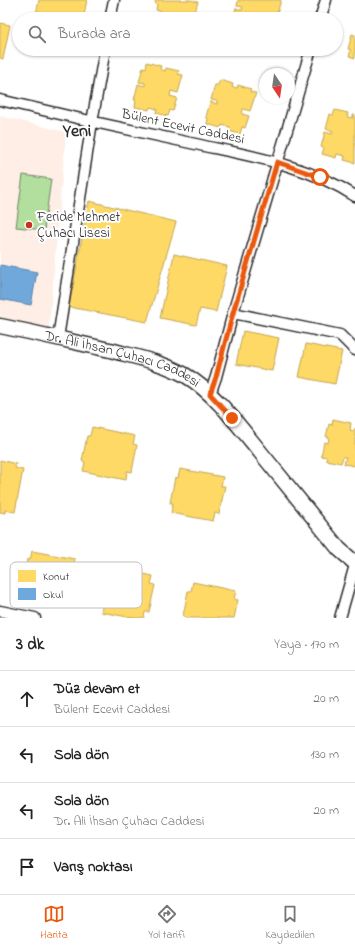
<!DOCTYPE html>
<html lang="tr">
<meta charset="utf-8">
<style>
body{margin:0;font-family:"Indie Flower",sans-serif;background:#f2f2f2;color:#222}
.compass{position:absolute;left:259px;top:68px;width:36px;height:36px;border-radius:50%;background:#fff;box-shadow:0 1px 3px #0004;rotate:167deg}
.stop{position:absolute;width:12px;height:12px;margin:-9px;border:3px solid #ea580c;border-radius:50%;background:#fff}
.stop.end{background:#ea580c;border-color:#fff;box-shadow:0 1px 4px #0008}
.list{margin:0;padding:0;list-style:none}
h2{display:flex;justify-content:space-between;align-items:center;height:52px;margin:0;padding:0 16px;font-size:17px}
h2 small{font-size:13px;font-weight:400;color:#767676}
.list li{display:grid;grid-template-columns:26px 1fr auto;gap:12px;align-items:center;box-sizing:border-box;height:56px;padding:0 16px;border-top:1px solid #e0e0e0}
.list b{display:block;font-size:15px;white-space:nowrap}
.list p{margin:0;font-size:13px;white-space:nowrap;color:#767676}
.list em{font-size:13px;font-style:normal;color:#767676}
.icon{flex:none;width:22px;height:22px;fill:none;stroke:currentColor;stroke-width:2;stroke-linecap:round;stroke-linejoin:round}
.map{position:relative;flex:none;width:355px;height:618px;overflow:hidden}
.search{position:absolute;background:#fff;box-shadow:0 1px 3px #0004;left:12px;right:12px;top:12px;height:44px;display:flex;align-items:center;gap:10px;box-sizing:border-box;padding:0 14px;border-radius:22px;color:#767676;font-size:15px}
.sheet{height:276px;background:#fff}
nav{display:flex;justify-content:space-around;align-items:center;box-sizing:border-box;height:56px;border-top:1px solid #e0e0e0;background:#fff;font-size:11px;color:#767676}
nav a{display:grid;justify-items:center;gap:2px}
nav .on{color:#ea580c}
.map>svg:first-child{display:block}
</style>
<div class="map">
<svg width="355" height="618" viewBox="0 0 355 618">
<rect width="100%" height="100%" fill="#fff"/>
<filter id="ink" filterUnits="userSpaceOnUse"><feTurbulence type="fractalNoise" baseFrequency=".025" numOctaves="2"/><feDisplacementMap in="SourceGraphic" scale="8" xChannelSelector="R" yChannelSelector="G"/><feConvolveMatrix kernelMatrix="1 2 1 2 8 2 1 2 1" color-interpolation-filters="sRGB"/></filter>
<g filter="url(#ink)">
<path fill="#feeee6" d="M0 116 66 132 49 328 0 318Z"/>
<path fill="#b2df9d" stroke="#6e8564" d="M23 175 51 179 44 230 16 227Z"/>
<path fill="#ffd966" stroke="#bfa554" d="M39 0H87L83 19H35Z
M156 0H191L198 2 194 15 191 14 190 19H185L177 17 178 13 171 11 170 14 156 10 157 4 155 3Z
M238 0H281L276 17 269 15 268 19H233L236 8 242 10 243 7 237 6Z
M0 23 10 25 3 59 0 58Z
M352 34 355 35V58L349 56 351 50 348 49Z
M147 62 161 66 160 69 165 71 166 68 179 71 178 74 183 75 178 93 171 91 170 96 177 98 173 111 170 110 168 116 156 113 157 109 150 107 149 110 135 107 136 100H134L138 84 145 86V83L139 82 143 67 146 68Z
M220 80 233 84 232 87 237 88 238 85 251 89 250 92 256 93 250 111 243 109 242 114 249 116 245 128 242 127 240 134 228 131 230 127 222 125 221 128 207 124 208 118 206 117 210 102 217 104V101L211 100 215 85H218Z
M335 110 348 113 347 117 353 118V115H355V163L344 160 345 156 337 154 336 158 322 154 324 148 321 147 325 132 332 134 333 131 326 129 330 114 333 115Z
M89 201 176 222 147 322 69 307Z
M174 254 227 266 216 312 200 309 196 325 160 318Z
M243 331 279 338 272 371 236 364Z
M306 344 342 351 335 384 299 377Z
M333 419 351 423 350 430 354 431 355 428V466L344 464 346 457H343L341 463 326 460 327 457 321 456 324 442 328 443 329 437H326L329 424 332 425Z
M92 427 135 436 133 444 137 445 132 472 127 471 126 480 83 471 85 462 82 461 87 436H90Z
M0 460 16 464 15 468 23 470 15 512 5 510V513L0 512Z
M180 469 223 477 221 486H225L219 514 215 513 213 521 171 513 173 503H170L175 477 178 478Z
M32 551 75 559 73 568 77 569 72 596 67 595 65 604 23 595 25 586 22 585 27 559 30 560Z
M109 567 153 576 151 584 155 585 149 612H145L144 618H133L101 612 103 602 100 601 105 576H108Z
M193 582 236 591 234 599 238 600 234 618H186V617L183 616 188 591H191Z"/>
<path fill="#6fa8dc" stroke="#5b82a7" d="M0 265 37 272 31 305 0 299Z"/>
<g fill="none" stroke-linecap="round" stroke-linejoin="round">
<defs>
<path id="street" d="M110 19 114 0
M320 19 326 0
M0 100C62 115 124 129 186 142 243 155 305 163 355 196
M233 313 340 335 355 350
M58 338 92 122 105 49
M210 394 216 377 233 313 311 49
M0 611 35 618
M340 618 355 565"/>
<g id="secondary">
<path id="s1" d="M0 326C37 333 73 342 110 350 135 357 162 362 185 375 214 392 239 426 261 453 287 485 313 517 339 549L355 563"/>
</g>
</defs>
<use href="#street" stroke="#2b2b2b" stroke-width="13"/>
<use href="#secondary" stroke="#2b2b2b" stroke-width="17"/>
<use href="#street" stroke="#fff" stroke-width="10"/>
<use href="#secondary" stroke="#fff" stroke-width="14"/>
</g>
</g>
<g fill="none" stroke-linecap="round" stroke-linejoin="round" filter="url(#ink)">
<path stroke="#ea580c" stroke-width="5" d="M232 418 210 394 216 377 233 313 277 162 320 177"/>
</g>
<circle fill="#c8321e" stroke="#fff" stroke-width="1.5" cx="29" cy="225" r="4"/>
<g text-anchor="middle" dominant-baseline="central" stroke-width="4" stroke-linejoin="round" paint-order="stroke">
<g font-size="14" fill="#2b2b2b" stroke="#fff">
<text transform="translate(183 127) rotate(12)">Bülent Ecevit Caddesi</text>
<text stroke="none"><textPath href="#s1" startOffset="127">Dr. Ali İhsan Çuhacı Caddesi</textPath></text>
</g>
<g font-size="14" fill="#2b2b2b" stroke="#fff" text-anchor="start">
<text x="37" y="217">Feride Mehmet<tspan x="37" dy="16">Çuhacı Lisesi</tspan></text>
</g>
<g font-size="18" font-weight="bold" fill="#2b2b2b" stroke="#fff">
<text x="77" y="132">Yeni</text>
</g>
</g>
<rect x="10" y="562" width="132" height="46" rx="6" fill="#fff" stroke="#bfbfbf" stroke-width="1"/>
<rect x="18" y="570" width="18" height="12" fill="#ffd966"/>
<rect x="18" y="588" width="18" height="12" fill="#6fa8dc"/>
<g font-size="11" fill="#2b2b2b">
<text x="43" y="580">Konut</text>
<text x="43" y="598">Okul</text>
</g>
</svg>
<svg class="compass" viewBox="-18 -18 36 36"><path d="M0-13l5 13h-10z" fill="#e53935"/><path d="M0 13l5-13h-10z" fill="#767676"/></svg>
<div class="stop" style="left:320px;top:177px"></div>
<div class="stop end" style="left:232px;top:418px"></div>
<div class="search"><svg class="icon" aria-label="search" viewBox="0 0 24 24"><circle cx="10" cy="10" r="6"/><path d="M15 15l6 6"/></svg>Burada ara</div>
</div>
<section class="sheet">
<h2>3 dk<small>Yaya · 170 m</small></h2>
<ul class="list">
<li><svg class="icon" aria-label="ahead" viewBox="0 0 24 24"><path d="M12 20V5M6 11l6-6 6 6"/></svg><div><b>Düz devam et</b><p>Bülent Ecevit Caddesi</p></div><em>20 m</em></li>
<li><svg class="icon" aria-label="left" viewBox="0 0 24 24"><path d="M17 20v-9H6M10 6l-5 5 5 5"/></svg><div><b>Sola dön</b></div><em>130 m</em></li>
<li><svg class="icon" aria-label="left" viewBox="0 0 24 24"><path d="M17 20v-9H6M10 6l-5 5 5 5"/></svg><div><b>Sola dön</b><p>Dr. Ali İhsan Çuhacı Caddesi</p></div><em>20 m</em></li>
<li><svg class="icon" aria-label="arrive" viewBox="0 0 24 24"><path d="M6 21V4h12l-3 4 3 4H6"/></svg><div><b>Varış noktası</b></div></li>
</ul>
</section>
<nav>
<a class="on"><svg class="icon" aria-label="map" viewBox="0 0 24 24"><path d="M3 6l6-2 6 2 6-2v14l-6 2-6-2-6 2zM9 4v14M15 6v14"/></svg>Harita</a>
<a><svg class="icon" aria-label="directions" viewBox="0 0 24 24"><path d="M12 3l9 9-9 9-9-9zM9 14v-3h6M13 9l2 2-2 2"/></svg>Yol tarifi</a>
<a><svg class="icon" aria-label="saved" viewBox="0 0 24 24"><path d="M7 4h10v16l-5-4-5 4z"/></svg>Kaydedilen</a>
</nav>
